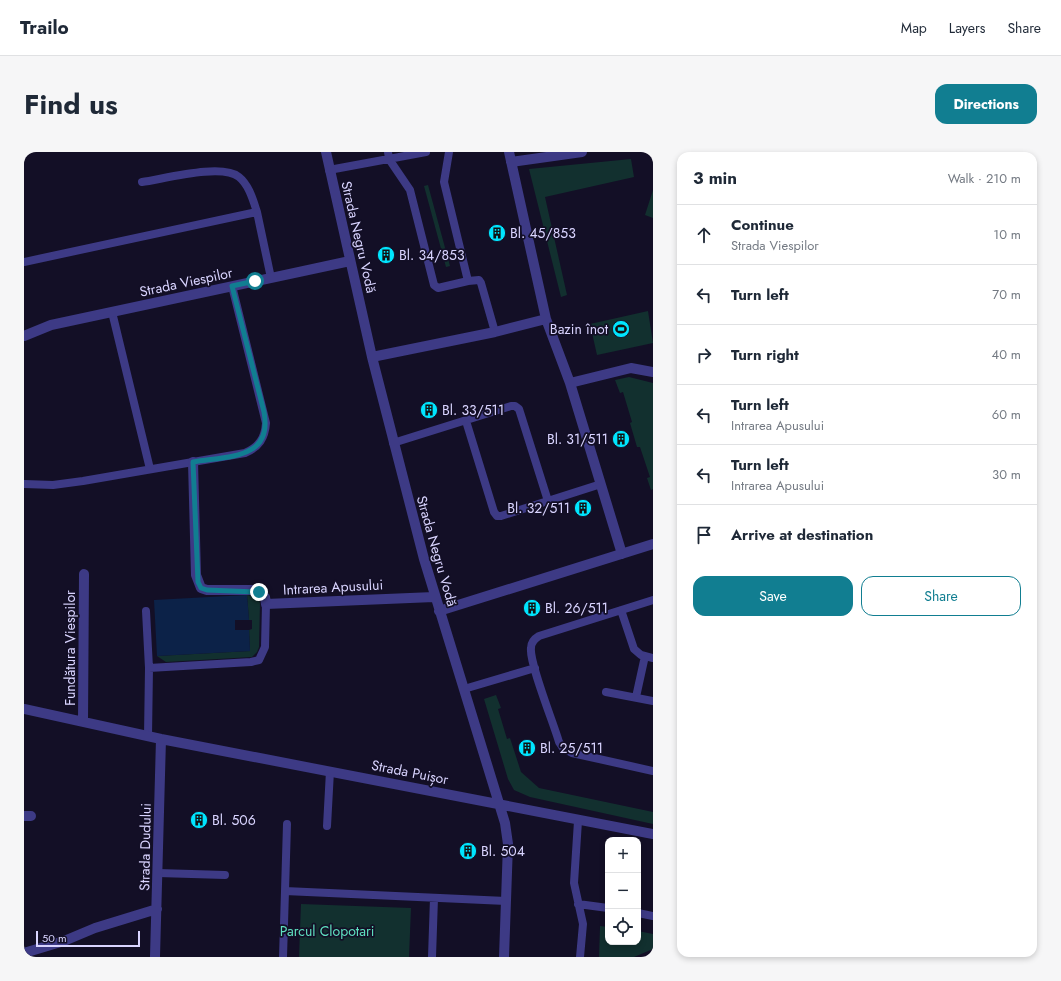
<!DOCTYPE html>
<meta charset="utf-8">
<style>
body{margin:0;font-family:Jost,sans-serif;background:#f6f6f7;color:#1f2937}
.controls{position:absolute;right:12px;bottom:12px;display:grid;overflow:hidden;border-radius:8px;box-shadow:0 2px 6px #0003}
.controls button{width:36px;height:36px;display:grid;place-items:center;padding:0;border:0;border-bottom:1px solid #e0e1e3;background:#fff;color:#1f2937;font:20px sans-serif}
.scale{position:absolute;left:12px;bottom:10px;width:104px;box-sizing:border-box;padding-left:4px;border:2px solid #d9d4ff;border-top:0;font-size:11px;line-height:14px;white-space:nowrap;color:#d9d4ff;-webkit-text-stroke:3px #130f26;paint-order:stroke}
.stop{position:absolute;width:12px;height:12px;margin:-9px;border:3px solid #117e91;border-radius:50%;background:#fff}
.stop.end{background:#117e91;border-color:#fff;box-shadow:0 1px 4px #0008}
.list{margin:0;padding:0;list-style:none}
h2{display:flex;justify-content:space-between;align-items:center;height:52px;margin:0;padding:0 16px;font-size:17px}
h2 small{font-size:13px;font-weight:400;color:#747a83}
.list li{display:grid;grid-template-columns:26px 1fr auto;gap:12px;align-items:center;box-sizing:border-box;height:60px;padding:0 16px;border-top:1px solid #e0e1e3}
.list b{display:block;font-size:15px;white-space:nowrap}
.list p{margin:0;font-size:13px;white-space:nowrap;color:#747a83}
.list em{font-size:13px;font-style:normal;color:#747a83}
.actions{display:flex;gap:8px;padding:12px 16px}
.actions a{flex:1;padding:9px 0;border:1px solid #117e91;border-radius:12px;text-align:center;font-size:14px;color:#117e91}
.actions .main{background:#117e91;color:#fff}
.icon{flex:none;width:22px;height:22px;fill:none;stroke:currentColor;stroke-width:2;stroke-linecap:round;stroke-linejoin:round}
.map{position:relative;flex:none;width:629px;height:805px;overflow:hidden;border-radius:12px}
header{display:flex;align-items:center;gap:24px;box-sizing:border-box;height:56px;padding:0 20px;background:#fff;border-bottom:1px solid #e0e1e3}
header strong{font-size:19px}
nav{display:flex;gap:22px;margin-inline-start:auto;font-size:14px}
.intro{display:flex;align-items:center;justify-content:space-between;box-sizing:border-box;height:96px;padding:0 24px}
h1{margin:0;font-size:28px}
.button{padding:10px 18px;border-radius:12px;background:#117e91;color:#fff;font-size:14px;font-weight:700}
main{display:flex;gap:24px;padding:0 24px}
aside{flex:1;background:#fff;border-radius:12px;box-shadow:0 2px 6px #0003}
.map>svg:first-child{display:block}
</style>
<header>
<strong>Trailo</strong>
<nav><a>Map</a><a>Layers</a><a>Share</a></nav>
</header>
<div class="intro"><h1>Find us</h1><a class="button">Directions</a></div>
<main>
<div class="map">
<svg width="629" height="805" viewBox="0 0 629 805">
<rect width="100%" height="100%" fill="#130f26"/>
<path fill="#12302f" d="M607 7 610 25 521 45 543 143 537 145 505 17Z
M404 33 426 114 422 115 400 34Z
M629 38V66L621 63Z
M624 159 629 191 573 203 566 172Z
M605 225 629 231V337L627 338 623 326 626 325 616 295H613L606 271 608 270 599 240 596 241 591 228Z
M223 443 234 446 236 451 235 495 233 500 228 505 142 510 133 504 226 499 225 478 228 477V468H225Z
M472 543 477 556 474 557 483 587 486 586 497 620 515 636 629 660V672L506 645 490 638 484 627 460 547Z
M277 752 387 756 385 805H275Z
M576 774 584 775V790H614V779L629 782V797L610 805H575Z"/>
<path fill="#0c2248" d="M223 443 225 468H211V478H225L226 499 133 504 130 448Z"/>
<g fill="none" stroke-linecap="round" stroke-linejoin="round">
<path stroke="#3d3a85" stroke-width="8" d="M364 0 365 7 386 38 410 133 414 136 444 129
M425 0 420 30 444 129 455 128 457 131 471 180
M305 18 402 0
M118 30C140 27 198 11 215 25 225 33 229 48 233 60
M0 110 233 60 247 126
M88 160 126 317
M442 269 470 360 473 364H477L577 332
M369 291 487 254H491L495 257 524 349
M0 332 29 333 59 329 221 301C235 295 241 286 242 271L208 134
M629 448 515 484C510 487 507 490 507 496 505 511 530 572 535 590L539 596 548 601 629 619
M597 458 610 497 617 503 629 506
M122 459 125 516
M440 537 511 516
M582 540 629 549
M612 545 621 504
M124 584 125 516 227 510 235 508 241 495 242 452
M554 669 550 731 559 772 556 805
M303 674 306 619
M134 721 201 723
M261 739 263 672
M554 752 584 756
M614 761 629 764
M259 805 261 739 482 749
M408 805 410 746"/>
<path stroke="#3d3a85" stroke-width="10" d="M302 0 348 205 400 407 481 671 484 692 480 805
M485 0 522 167 546 231 598 402
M487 10 558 0
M0 184 27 173 326 109
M348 205 471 180 522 167
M546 231 607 216 629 220
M169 310 172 423 177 436 183 438H231L241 445 242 452 410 445
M415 459 629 392
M0 557 137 587 629 682
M59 570 60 422
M0 664H7
M0 801 40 789 71 776 133 757
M131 805 137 587"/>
</g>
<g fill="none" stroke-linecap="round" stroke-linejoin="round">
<path stroke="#117e91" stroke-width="5" d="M231 129 208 134 240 260C249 308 203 304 169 310L174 430 177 436 183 438 235 440"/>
</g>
<defs>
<symbol id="building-disc" viewBox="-11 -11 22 22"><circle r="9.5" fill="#00e5ff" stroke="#130f26"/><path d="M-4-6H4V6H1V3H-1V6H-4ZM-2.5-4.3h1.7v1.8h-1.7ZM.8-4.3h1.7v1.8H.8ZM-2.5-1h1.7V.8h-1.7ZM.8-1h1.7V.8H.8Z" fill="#111"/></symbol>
<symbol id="stadium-disc" viewBox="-11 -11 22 22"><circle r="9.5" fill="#00e5ff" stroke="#130f26"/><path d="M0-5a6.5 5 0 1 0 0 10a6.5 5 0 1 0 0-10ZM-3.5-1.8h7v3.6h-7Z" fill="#111"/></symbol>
</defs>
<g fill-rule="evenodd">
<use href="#building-disc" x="463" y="71" width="20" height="20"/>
<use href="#building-disc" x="352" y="93" width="20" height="20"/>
<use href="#stadium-disc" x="587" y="167" width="20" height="20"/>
<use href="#building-disc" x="395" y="248" width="20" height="20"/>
<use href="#building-disc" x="587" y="277" width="20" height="20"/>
<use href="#building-disc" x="549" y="346" width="20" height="20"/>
<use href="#building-disc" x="498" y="446" width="20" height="20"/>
<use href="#building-disc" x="493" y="586" width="20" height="20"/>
<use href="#building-disc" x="165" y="658" width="20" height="20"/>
<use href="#building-disc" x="434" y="689" width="20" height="20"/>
</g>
<g text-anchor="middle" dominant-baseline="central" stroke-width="3.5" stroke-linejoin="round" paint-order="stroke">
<g font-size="14" fill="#d9d4ff" stroke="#130f26" text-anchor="start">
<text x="486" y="81">Bl. 45/853</text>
<text x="375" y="103">Bl. 34/853</text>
<text x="584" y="177" text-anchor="end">Bazin înot</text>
<text x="418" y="258">Bl. 33/511</text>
<text x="584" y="287" text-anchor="end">Bl. 31/511</text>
<text x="546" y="356" text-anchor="end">Bl. 32/511</text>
<text x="521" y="456">Bl. 26/511</text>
<text x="516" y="596">Bl. 25/511</text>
<text x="188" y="668">Bl. 506</text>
<text x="457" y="699">Bl. 504</text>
</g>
<g font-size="14" fill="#d9d4ff" stroke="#130f26">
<text transform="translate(335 85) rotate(77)">Strada Negru Vodă</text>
<text transform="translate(162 130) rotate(-12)">Strada Viespilor</text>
<text transform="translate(413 399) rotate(74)">Strada Negru Vodă</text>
<text transform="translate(309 435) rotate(-3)">Intrarea Apusului</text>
<text transform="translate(46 496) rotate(-90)">Fundătura Viespilor</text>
<text transform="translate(386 620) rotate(11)">Strada Puișor</text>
<text transform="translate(121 695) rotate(-89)">Strada Dudului</text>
</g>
<g font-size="14" fill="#5fe0c0" stroke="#130f26">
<text x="303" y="779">Parcul Clopotari</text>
</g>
</g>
</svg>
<div class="controls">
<button>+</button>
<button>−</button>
<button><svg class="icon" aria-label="locate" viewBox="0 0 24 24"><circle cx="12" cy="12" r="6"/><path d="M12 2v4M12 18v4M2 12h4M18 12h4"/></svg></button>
</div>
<div class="scale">50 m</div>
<div class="stop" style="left:231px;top:129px"></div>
<div class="stop end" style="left:235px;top:440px"></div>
</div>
<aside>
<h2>3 min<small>Walk · 210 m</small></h2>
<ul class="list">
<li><svg class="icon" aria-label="ahead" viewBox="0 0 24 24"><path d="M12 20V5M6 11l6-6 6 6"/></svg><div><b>Continue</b><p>Strada Viespilor</p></div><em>10 m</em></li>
<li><svg class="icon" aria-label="left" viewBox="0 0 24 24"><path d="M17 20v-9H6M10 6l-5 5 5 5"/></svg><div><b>Turn left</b></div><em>70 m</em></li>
<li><svg class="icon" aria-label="right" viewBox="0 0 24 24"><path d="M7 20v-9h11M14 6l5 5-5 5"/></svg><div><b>Turn right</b></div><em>40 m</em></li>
<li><svg class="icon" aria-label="left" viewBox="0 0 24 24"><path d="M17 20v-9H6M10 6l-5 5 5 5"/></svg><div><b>Turn left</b><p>Intrarea Apusului</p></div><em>60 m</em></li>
<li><svg class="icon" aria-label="left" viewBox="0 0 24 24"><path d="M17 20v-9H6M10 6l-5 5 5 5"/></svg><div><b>Turn left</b><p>Intrarea Apusului</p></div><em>30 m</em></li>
<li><svg class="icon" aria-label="arrive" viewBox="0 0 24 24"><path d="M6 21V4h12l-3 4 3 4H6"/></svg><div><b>Arrive at destination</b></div></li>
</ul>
<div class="actions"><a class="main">Save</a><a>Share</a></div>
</aside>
</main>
